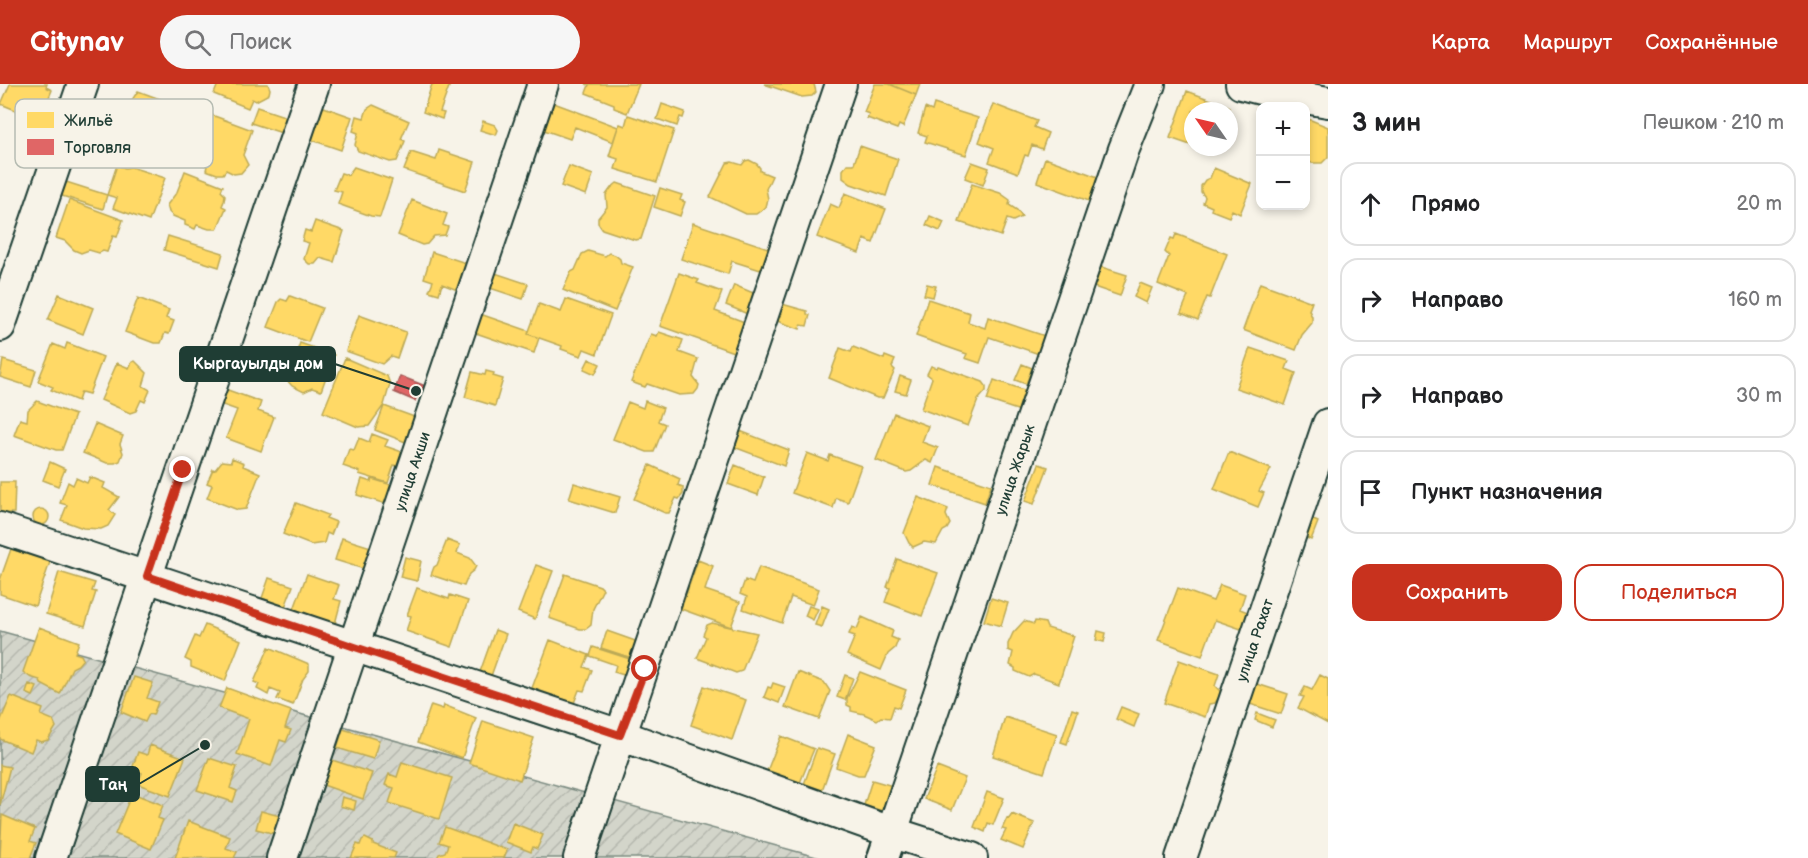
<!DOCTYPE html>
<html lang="ru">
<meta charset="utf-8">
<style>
body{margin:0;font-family:"Balsamiq Sans",sans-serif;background:#f6f6f6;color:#202124}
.controls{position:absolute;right:18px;top:18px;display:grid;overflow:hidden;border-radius:12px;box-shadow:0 3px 9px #0003}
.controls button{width:54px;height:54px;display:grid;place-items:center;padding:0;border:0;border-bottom:2px solid #e0e0e0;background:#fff;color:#202124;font:30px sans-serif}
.compass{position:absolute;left:1184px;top:18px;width:54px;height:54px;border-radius:50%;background:#fff;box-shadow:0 3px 9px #0003;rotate:304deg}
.stop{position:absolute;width:18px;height:18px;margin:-14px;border:4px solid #c8321e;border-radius:50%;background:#fff}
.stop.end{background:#c8321e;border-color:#fff;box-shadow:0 2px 6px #0008}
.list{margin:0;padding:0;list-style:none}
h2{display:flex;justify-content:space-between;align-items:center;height:78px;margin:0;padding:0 24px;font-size:26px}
h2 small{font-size:20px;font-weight:400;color:#757577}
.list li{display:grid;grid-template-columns:39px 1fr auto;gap:18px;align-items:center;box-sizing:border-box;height:84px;margin:0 12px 12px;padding:0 12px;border:2px solid #e0e0e0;border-radius:18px}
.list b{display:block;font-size:22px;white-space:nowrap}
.list em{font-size:20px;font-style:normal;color:#757577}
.actions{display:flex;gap:12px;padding:18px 24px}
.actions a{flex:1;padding:14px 0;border:2px solid #c8321e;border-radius:18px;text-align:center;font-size:21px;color:#c8321e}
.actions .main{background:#c8321e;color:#fff}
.icon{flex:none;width:33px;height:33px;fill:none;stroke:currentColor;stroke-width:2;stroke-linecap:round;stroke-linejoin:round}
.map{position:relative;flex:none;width:1328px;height:774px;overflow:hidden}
header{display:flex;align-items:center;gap:36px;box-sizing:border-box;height:84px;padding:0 30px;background:#c8321e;color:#fff}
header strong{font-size:28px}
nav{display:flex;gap:33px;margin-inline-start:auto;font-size:21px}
.search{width:420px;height:54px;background:#f6f6f6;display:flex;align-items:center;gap:15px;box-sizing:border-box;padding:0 21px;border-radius:33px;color:#757577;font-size:22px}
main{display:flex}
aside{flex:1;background:#fff}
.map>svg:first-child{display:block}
</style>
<header>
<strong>Citynav</strong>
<div class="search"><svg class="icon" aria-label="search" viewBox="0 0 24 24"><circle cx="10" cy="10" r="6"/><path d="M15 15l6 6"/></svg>Поиск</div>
<nav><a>Карта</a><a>Маршрут</a><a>Сохранённые</a></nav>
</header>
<main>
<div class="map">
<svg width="1328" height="774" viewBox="0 0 1328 774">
<defs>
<pattern id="garden-furrows" width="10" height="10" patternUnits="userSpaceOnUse" patternTransform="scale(1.5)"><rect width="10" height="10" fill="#d3d5ca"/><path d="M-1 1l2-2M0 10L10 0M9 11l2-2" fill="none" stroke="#b5b8ae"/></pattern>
</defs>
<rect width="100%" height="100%" fill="#f7f3e8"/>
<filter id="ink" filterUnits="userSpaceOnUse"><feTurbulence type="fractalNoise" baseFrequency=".0167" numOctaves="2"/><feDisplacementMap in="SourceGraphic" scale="12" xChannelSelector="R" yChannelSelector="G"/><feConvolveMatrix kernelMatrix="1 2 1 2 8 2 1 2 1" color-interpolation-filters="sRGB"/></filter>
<g filter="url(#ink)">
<path fill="url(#garden-furrows)" stroke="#79897f" stroke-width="1.5" d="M0 547 820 774H0Z"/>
<path fill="#ffd966" stroke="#bcaa57" stroke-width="1.5" d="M10 0H47L46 3 52 6 47 18 43 16 38 28 25 30 1 20Z
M218 0H268L270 5 269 10 256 17 252 15 248 24 214 10Z
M432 0H450L440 28 444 29 442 35 423 28Z
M586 0H639L627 29 614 24V20L586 9 589 1Z
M764 0H814L816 8 812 12 802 13Z
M875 0H889L916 11 903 43 899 41 897 45 867 34 869 30 864 28Z
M889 0H920L916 11Z
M138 7 187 25 171 69 165 70 114 51 127 19 132 16Z
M1187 7 1230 23 1229 27H1193V62L1170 54Z
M554 19 618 43 613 58 575 43 570 55 544 46Z
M662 20 685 28 683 34 680 33 677 42 657 35Z
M934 20 978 34 966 71 925 58 927 52 918 49 925 24 932 27Z
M993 20 1037 37 1034 43 1048 49 1042 65 1032 61 1028 72 1025 71 1018 89 989 78 994 64 979 58Z
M373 21 409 37 401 55 405 57 397 77 390 78 358 67 355 61 358 49 353 47 357 32 364 34 367 25Z
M321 22 352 33 341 66 309 55Z
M257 23 287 33 282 49 251 39Z
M209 30 252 46 243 71 248 81 241 89 234 90 226 86 223 90H217L206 86 207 82 192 76Z
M628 31 674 46 657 98 615 85 618 75 609 72 618 43 620 40 625 42Z
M1306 34 1328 43V73L1322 79H1312L1306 77Z
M483 37 495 41 498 46 496 51 480 46Z
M860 62 898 75 886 112 851 100 843 94V86L847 80H854Z
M439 66 475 78 465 107 404 86 411 68 436 76Z
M1045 74 1098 93 1089 117 1037 98Z
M749 76 757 80 760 84V87L772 92 766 105 768 115 766 123 756 130H746L710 113 727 79 732 78 742 81 745 77Z
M972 78 989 84 983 101 965 94Z
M117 81 125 84 131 83 165 94 149 137 113 124 117 114 107 111Z
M569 82 593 91 586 111 561 102Z
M354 83 392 96 380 133 371 132 338 120 342 108 334 106 341 89 348 91Z
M1214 84 1252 100 1240 130 1232 126 1229 133 1211 126 1212 123 1203 119 1205 113 1201 108V102L1205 96 1210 94Z
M185 87 223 102 221 107 225 111 224 117 222 122 226 124 217 145H209L197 141 195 145 185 141V137L173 132 169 128 167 121 177 108Z
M63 97 107 111 103 125 59 111Z
M617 99 655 112 641 155 635 156 602 145 598 139V134L607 123 606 111 611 104Z
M972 100 1000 109 1010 116 1009 121 1017 126 1022 133 1013 137 1007 135 1001 152 959 138Z
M660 104 682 111 680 116 685 118 680 132 654 123Z
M845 109 886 125 873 159 864 155 859 169 817 153 830 120 839 124Z
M69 116 123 136 117 153 113 152 107 168 103 167 99 169 89 166 81 169 74 166 65 157 56 154Z
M412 116 447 130 443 141 448 143 445 151 434 152 427 160 422 161 398 151Z
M930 132 944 138 940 147 926 141Z
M315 137 344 147 334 178 320 174 315 180H309L304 175 309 159 302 157 305 146 311 148Z
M693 139 774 166 767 188 732 177 728 190 681 175Z
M1176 150 1227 170 1210 214 1207 213 1198 236 1181 229 1188 212 1158 200 1169 172 1165 168 1171 154 1174 155Z
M168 152 223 169 219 183 164 166Z
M588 167 605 172 609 169 615 171 620 175 621 179 633 183 615 227 563 206 571 188 575 186 582 170Z
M432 168 469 180 460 207 442 200 439 210 429 207 433 197 424 194Z
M1098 182 1127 191 1120 212 1091 202Z
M495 189 528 200 523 215 490 204Z
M679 189 699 196 697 199 722 208 715 227 750 240 739 270 660 242Z
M1140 199 1152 204 1146 219 1134 213Z
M1260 199 1312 218 1309 226 1312 233V239L1302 251 1296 266 1243 246Z
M927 200 936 202 933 213 924 211Z
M734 201 758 211 750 231 726 221Z
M59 210 93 224 83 250 48 236Z
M290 212 322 224 308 258 268 243 278 218 281 215 287 217Z
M138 214 169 226 166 234 174 237 169 250 165 249 161 259H154L125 248Z
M566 215 611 231 597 270 584 265 581 272 561 265 562 262 528 250 539 220 561 228Z
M928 215 970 229 968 238 985 244 988 233 1045 252 1039 270 989 253 980 279 965 274 967 270 916 252Z
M782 220 807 227V230L810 231 807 242 801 241 800 245 777 237Z
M480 230 529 247 528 250 539 254 534 269 473 248Z
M359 231 406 248 397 274 391 272 382 280 346 267Z
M659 248 683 256 679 268 698 275 693 293 699 301 698 305 694 310 679 311 647 300 645 303 631 298 651 250 657 252Z
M67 259 103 273 89 310 81 308 78 317 51 306 53 303 38 297 53 260 65 265Z
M300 259 334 271 321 307 312 304 304 308 292 302 286 295 289 288 284 286 290 268 296 270Z
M853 263 884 275 885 272 895 276 892 283 895 286 883 314H877L829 294 840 264 851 268Z
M1250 264 1289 277 1286 285 1296 289 1285 321 1236 304Z
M345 274 387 292 390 300 384 321 369 342 358 343 323 328Z
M589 275 600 280 595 290 584 285Z
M3 276 36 286 31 303 0 293Z
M135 277 147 289 143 302 150 306 145 318 141 316 136 327 130 329 101 316 117 279 129 284 132 278Z
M1022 280 1032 284 1026 300 1015 296Z
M931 282 937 284 938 282 983 298 986 302V307L978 316 968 342 921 325 932 294 927 290Z
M486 287 494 289 493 292 503 295 495 322 465 313 472 288 485 291Z
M900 292 911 296 906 310 895 307Z
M994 296 1027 307 1020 327 987 316Z
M225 305 261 318 258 327 274 333 261 367 226 354 237 326 220 320Z
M37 317 75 331 62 366H56L14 351 20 335 27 337 28 326Z
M645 317 663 324 658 337 665 340 654 368H647L613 355 628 318 643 324Z
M384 322 417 334 408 359 375 346Z
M894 329 928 342 922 358 938 364 932 379 926 376 911 387 906 388 876 376Z
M95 340 123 352 120 360 123 369 120 377 115 379H107L83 369Z
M740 347 789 366 784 382 734 363Z
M372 350 388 356 385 362 405 369 399 383 394 381 388 399 359 390 360 388 343 382 349 365 354 366 359 354 369 358Z
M1229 368 1271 385 1259 407 1264 409 1258 423 1214 405Z
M807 369 828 377 830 371 861 382 848 418 836 414 833 424 792 409Z
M232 374 244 379 243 382 260 389 246 425 238 426 207 414 212 401 207 399 213 385 215 386 222 377 231 378Z
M50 378 65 385 58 402 43 396Z
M1039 380 1048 383 1034 420 1025 417Z
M650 381 680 395 678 401 683 403V410L679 415 676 414 669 429H665L634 415Z
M735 381 764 393 758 411 728 400Z
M938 383 991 401 985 419 932 401Z
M90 393 105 399 103 404 119 413 109 426 115 431 108 442 101 445 83 444 61 436 67 421 60 419 68 398 73 401 76 394 87 399Z
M362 395 371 398 372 395 395 402 389 421 357 411Z
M0 398H15L14 429H0Z
M574 399 620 413 615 429 569 415Z
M918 413 948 425 946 431 950 440 947 445 943 447 936 460 924 458 913 463 909 459 904 449Z
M296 419 328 431 326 434 336 438 331 451 327 449 324 459 311 461 283 450Z
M33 433a8 8 0 1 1 16 0a8 8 0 1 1-16 0Z
M1311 435 1318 438 1311 456 1305 453Z
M342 454 374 464 367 486 335 476Z
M447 456 460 461 457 469 470 474 476 482 474 486 469 490 464 502 431 491 434 483 437 481Z
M11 465 34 472 36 469 50 478 35 522 0 510V496Z
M405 473 421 477 417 497 400 493Z
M897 475 938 489 922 532 885 518 890 504 887 503Z
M698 476 713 482 705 506 740 518 731 543 681 525Z
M536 481 553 487 535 535 518 528Z
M759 483 819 505 813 521 791 513 782 539 743 525 747 513 740 510 745 496 753 499Z
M59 488 95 499 92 507 96 508 85 542 46 530Z
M307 490 339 501 334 515 341 517 335 540 294 525Z
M565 490 600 502 603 505 593 525 591 541 586 545H580L549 534Z
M269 494 293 502 285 523 262 514Z
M1220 501 1245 510 1240 525 1250 529 1244 546 1215 536 1202 572 1158 556 1178 504 1213 517Z
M417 504 449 515 450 511 468 517 452 563 406 547 411 532 407 531Z
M991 514 1008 519 1001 542 984 537Z
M809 522 818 525 813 536 805 532Z
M822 522 829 525 822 543 815 541Z
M862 533 893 547 891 553 898 556 895 564 888 570 881 586 847 571 855 552 849 550 852 543 857 545Z
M1024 537 1034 540 1035 537 1045 539 1047 544 1074 552 1059 599 1034 590 1029 593 1015 587V584L1010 581 1013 568 1008 566V560L1013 549Z
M712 539 757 549 742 587 736 589 697 574 706 553 703 551 707 541Z
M205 541 241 556 225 597 191 583V578L185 575 195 552 199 554Z
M39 543 79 558 75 569 81 571 83 575 78 581 72 584 60 610 41 600 40 596 30 593 23 588Z
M495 546 506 550 491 592 480 588Z
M607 547 641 559 635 575 601 564Z
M1098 547 1106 549 1104 558 1096 556Z
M550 556 589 571 584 583 592 586 584 607 579 606 574 619 532 604Z
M269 563 309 580V587L303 595 293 621 277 615 280 609 270 605 268 611 257 605 259 600 254 598Z
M593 563 633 576 627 592 614 588 616 581 590 572Z
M1179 576 1219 590 1215 602 1220 607 1219 613 1215 619 1209 620 1205 633 1164 619Z
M798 588 824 598 830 607 819 635 785 623Z
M860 588 906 606 899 624 894 622 890 634 881 633 877 636 864 630 851 627V623L847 621V614Z
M845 591 853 594 845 616 837 613Z
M1320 591 1328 595V640L1298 624 1304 613 1300 612 1305 603 1312 606Z
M134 593 153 599 147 614 158 618 153 631 149 630 145 638 121 628Z
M773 599 785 603 779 619 764 613 768 603 771 604Z
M1254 599 1288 610 1281 630 1247 619Z
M29 600 37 603 33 612 26 609Z
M704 602 746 616 732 656 691 641Z
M227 604 291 627 285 644 291 646 286 658 280 656 271 682 237 670 249 635 219 624Z
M11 612 43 625 41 631 53 636 56 643 48 656 41 658 36 656 31 668 0 655V638Z
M431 621 443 625 444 621 476 634 462 674 418 658Z
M1121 623 1139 630 1134 643 1116 635Z
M1072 625 1078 627 1067 660 1061 658Z
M1257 629 1275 636 1272 643 1255 636Z
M1005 633 1057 650 1044 689 993 672Z
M483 637 534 654 520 696 469 679Z
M343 645 379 656 373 675 337 664Z
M848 650 876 661 864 691H858L836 683Z
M781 652 814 665 799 701 767 687Z
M150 661 185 674 170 712 138 700 142 689 132 685 138 668 147 671Z
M817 664 835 670 821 709 803 703Z
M209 674 237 683 230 704 237 707 233 718 197 706Z
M332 676 372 689 363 715 323 701Z
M402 678 452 694 439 735 389 719 394 704 385 701 389 690 397 693Z
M0 681 10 683 0 721Z
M937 683 965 694 952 726 924 715Z
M872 696 893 702 885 728 864 721Z
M987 708 1004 714 993 741 988 739 985 748 974 743Z
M132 709 163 721 158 734 163 736 151 765 115 750Z
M342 713 356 717 354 726 340 722Z
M261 727 280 732 276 750 256 745Z
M1012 730 1034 739 1023 765 1001 756 1006 746 1002 745 1007 734 1009 735Z
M2 731 35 745 30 757 36 759 30 774H0Z
M188 737 230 753 226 764 237 768 234 774H175Z
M513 739 543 751 537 765 533 763 531 768 506 758Z
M445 743 507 766 504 774H437L439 770 445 768 448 761 439 758Z
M365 754 373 758V760L396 769 394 774H351L357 760 360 761 362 756Z"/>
<path fill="#e06666" stroke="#a65a57" stroke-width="1.5" d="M400 292 428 303 424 312 418 309 415 317 394 308Z"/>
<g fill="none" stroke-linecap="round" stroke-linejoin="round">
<defs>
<g id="minor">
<path d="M1241 0 1276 9 1328 18"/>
<path d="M0 242 83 0"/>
<path d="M0 444 620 651 891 748 972 774"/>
<path d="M51 774 314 0"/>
<path id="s1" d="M282 774 543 0"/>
<path d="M579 774 841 0"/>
<path id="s2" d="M883 774 1124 65 1150 0"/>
<path id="s3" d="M1181 774 1328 340"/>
</g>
</defs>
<use href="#minor" stroke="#1f3d34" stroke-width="34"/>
<use href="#minor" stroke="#f7f3e8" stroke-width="30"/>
</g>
</g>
<g fill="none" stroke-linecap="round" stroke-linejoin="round" filter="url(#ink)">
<path stroke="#c8321e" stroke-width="8" d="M183 386 147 492 352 562 620 651 645 585"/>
</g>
<g text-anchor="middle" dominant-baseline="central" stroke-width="6" stroke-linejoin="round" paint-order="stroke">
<g font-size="15" fill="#1f3d34" stroke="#f7f3e8">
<text stroke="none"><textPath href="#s2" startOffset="410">улица Жарык</textPath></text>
<text stroke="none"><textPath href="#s1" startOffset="408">улица Акши</textPath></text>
<text stroke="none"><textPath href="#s3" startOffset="230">улица Рахат</textPath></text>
</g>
</g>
<rect x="15" y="15" width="198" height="69" rx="9" fill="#f7f3e8" stroke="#b6bcb2" stroke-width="1.5"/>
<rect x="27" y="28" width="27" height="16" fill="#ffd966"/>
<rect x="27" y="55" width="27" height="16" fill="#e06666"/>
<g font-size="16" fill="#1f3d34">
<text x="64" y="42">Жильё</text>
<text x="64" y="69">Торговля</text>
</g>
<path fill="none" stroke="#1f3d34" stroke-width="2" d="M416 307L335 280M205 661L139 700"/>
<g fill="#1f3d34" stroke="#f7f3e8" stroke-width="2">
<circle cx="416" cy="307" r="6"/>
<circle cx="205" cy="661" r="6"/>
</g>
<g fill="#1f3d34" stroke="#1f3d34" stroke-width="2">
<rect x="180" y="263" width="155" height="34" rx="6"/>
<rect x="86" y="683" width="53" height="34" rx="6"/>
</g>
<g font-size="16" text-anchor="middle" font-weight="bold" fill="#fff">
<text x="258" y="285">Кыргауылды дом</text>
<text x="113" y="706">Таң</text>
</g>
</svg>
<div class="controls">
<button>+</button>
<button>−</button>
</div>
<svg class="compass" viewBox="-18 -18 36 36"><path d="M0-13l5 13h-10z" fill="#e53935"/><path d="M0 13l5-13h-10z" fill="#757577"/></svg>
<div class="stop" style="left:645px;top:585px"></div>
<div class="stop end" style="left:183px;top:386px"></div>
</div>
<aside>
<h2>3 мин<small>Пешком · 210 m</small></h2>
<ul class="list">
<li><svg class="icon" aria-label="ahead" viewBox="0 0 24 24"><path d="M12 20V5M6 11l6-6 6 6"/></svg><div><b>Прямо</b></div><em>20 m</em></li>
<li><svg class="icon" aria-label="right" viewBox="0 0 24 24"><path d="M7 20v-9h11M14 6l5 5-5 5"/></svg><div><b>Направо</b></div><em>160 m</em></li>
<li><svg class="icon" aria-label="right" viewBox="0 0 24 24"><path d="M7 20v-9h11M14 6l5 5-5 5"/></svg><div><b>Направо</b></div><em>30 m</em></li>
<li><svg class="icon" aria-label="arrive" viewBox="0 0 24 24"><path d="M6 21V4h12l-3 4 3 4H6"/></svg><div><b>Пункт назначения</b></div></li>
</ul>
<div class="actions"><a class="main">Сохранить</a><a>Поделиться</a></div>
</aside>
</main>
